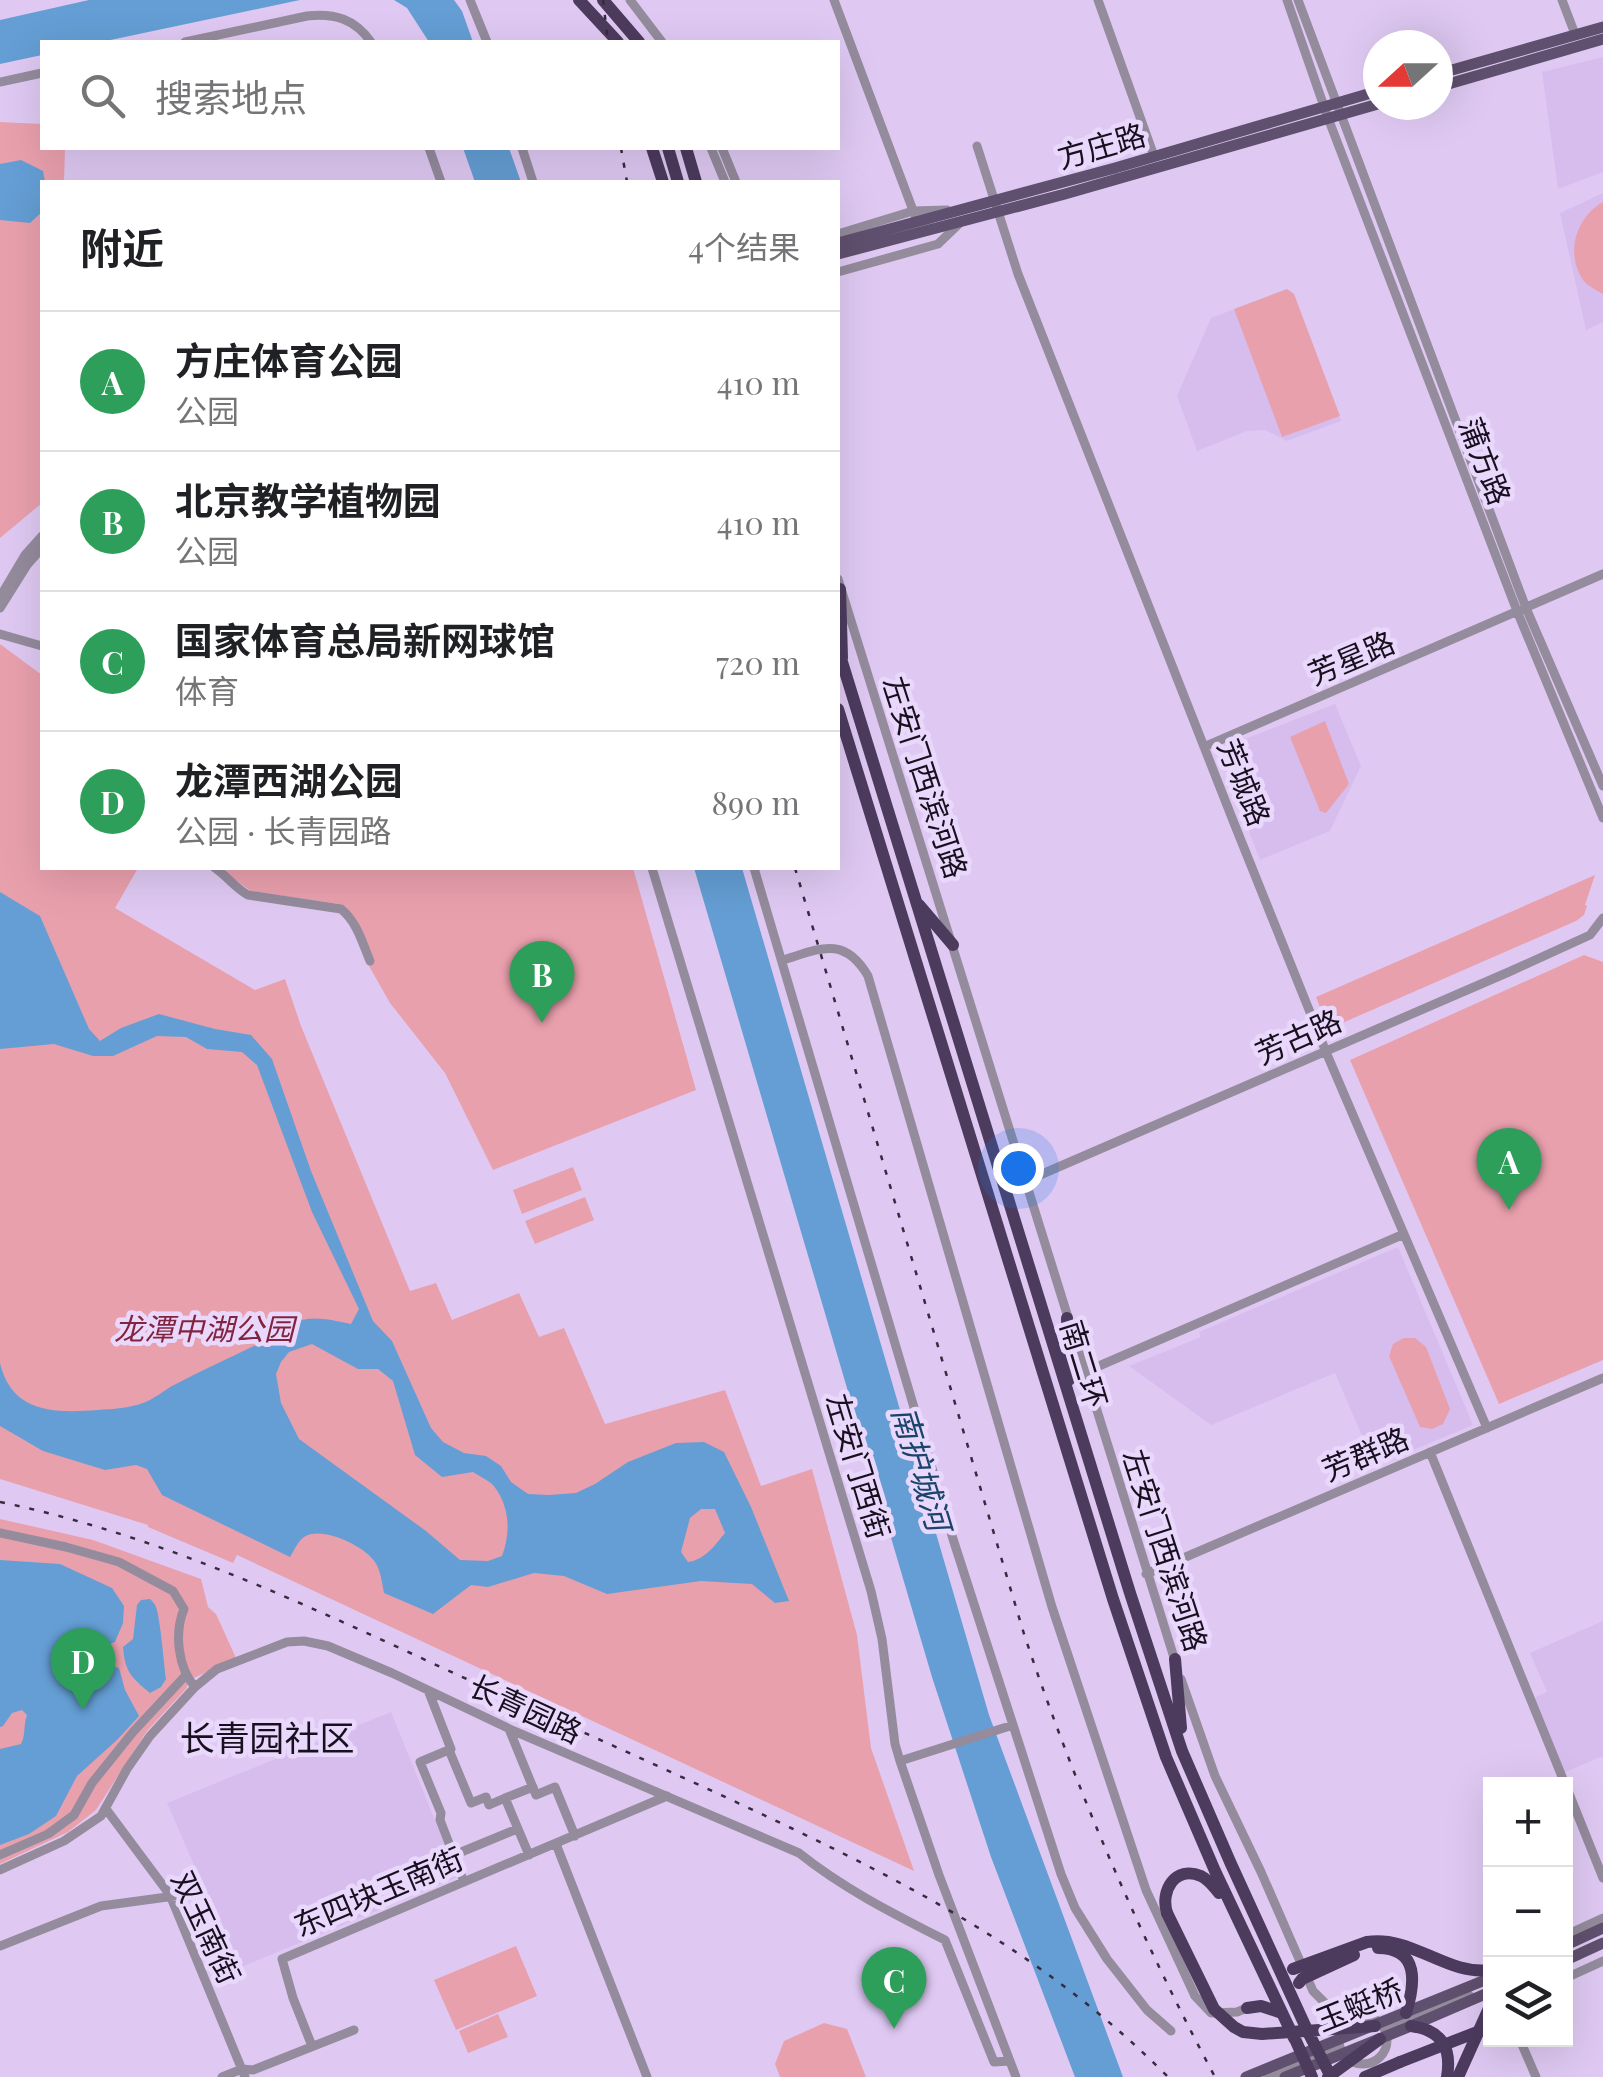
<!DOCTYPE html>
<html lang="zh">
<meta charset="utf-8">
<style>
body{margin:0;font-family:"Playfair Display","Noto Sans SC",serif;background:#f6f6f6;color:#202124}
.controls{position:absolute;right:30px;bottom:30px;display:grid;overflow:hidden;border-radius:0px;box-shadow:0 10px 40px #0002}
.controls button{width:90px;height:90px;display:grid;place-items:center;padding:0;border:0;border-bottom:2px solid #e0e0e0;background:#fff;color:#202124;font:50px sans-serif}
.compass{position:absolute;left:1363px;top:30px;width:90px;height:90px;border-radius:50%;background:#fff;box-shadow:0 10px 40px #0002;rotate:249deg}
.you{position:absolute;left:1018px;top:1168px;width:35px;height:35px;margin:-25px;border:8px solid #fff;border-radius:50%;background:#1a73e8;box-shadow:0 0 0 15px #1a73e833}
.badge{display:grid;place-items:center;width:65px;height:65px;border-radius:50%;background:#4e6a1e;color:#fff;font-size:32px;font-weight:700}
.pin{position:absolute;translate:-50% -82px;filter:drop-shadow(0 2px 5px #0008)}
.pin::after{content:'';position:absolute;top:52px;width:35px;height:30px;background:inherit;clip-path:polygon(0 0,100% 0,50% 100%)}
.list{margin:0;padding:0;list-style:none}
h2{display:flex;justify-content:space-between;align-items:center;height:130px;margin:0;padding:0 40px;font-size:42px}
h2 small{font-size:32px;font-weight:400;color:#757577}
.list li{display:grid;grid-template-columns:65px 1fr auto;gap:30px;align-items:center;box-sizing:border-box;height:140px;padding:0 40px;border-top:2px solid #e0e0e0}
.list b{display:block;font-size:38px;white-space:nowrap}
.list p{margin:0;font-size:32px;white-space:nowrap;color:#757577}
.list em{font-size:32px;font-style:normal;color:#757577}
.icon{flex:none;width:55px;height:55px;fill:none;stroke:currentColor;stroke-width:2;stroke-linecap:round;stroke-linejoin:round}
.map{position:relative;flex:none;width:1603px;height:2077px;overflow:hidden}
.search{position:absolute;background:#fff;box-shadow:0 10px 40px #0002;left:40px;top:40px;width:800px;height:110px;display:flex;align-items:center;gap:25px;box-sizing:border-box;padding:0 35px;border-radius:0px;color:#757577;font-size:38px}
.panel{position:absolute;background:#fff;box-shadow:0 10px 40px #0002;left:40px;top:180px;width:800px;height:690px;border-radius:0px}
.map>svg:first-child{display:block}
</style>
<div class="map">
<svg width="1603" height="2077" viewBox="0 0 1603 2077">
<rect width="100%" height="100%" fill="#dfc9f3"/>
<path fill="#d6bdee" d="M1603 57V172L1558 189 1542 72Z
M1603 193V322L1586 330 1560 213Z
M1287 289 1294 294 1341 421 1287 441 1265 430 1247 431 1197 451 1177 396 1211 318Z
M1335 704 1361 766 1330 831 1260 860 1217 750Z
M1398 1247 1473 1425 1375 1466 1335 1373 1211 1425 1129 1366 1201 1337 1199 1332Z
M1603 1621V1756L1565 1772 1534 1698 1547 1692 1530 1653Z
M391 1712 458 1877 239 1968 167 1803Z"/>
<path fill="#e9a0ad" d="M0 122 42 124V148H65L64 182H42V503L0 538Z
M1603 202V294C1596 290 1588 286 1583 280 1565 253 1576 217 1603 202Z
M1287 289 1294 294 1340 416 1282 437 1234 309Z
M0 644 42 675V868H138L115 908 255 990 285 979 301 1026 410 1291 436 1283 452 1320 519 1293 539 1337 564 1328 605 1424 725 1390 761 1486 812 1469 857 1635 871 1748 914 1871 237 1555 233 1563 148 1527V1525L0 1479Z
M1325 721 1349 784 1326 813 1320 811 1290 737Z
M218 868H633L696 1090 493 1170 445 1073 390 1003 369 966 348 910 338 904 251 891Z
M1595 875 1585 905 1587 906 1584 915 1576 921 1340 1024 1324 1018 1316 997Z
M1584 955 1603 962V1360L1499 1404 1350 1060Z
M573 1167 582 1190 522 1214 513 1190Z
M585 1197 594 1220 535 1244 525 1221Z
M1404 1338H1415L1426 1347 1450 1409 1443 1424 1432 1429 1420 1427 1389 1356 1393 1344Z
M0 1519 93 1540 201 1579 208 1607 216 1614 236 1658 190 1680 186 1689 147 1731 96 1810 68 1832 0 1864Z
M516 1946 537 1996 456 2030 434 1980Z
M498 2014 508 2037 468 2053 459 2031Z
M824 2023 847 2029 866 2077H780L775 2064 784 2041Z"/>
<path fill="#649ed4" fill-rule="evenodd" d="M89 0H300L101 42H42V55L0 64V20Z
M394 0H454L462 11 473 42H429L407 8Z
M463 148H509L521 182H475Z
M21 160 43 171 45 182H42V212L30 223 0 220V164Z
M694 868H742L989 1715 1123 2077H1075L991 1857 932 1677Z
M0 892 40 916 89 1029 100 1041 121 1028 159 1014 215 1029 251 1035 272 1059 311 1171 373 1321 392 1341 431 1428 443 1442 464 1453 486 1456 501 1466 511 1482 528 1494 549 1495 576 1493 595 1484 628 1462 676 1443 704 1442 724 1452 751 1507 789 1601 775 1603 752 1584 701 1581 607 1594 564 1576 534 1573 488 1587 471 1585 433 1614 384 1593C382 1583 381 1571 375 1562 365 1546 321 1525 304 1537 298 1541 294 1551 290 1557L162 1495 147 1469 136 1465 105 1470 43 1451 0 1426V1363C12 1414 55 1413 98 1410 113 1409 129 1408 143 1403 155 1399 165 1389 176 1384 208 1367 241 1353 272 1337 279 1333 284 1327 291 1324 311 1314 330 1320 351 1324L359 1309 312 1212 257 1065 242 1052 207 1049 186 1037 157 1036 113 1056H93L54 1044 0 1049ZM312 1344 358 1369H378L393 1381 415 1455 442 1477 473 1472C479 1476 488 1480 493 1485 510 1506 511 1532 502 1556L488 1561 460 1560 426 1531 299 1439 281 1403 276 1374 281 1362 289 1352ZM701 1509H715L725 1533C715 1545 705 1560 688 1562L681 1552 690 1518Z
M0 1560 60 1564 112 1588 124 1606 123 1623 115 1642 107 1645 104 1653 111 1666 119 1668 125 1690 139 1716 117 1740 77 1776 56 1816 29 1834 0 1845V1749L21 1744C26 1735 23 1726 27 1715L22 1710 12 1713 3 1726 0 1727Z
M150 1599C152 1601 154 1603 155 1605 160 1612 164 1666 166 1679L161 1687 150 1693C131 1677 125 1672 123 1647L133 1639 137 1605 141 1600Z"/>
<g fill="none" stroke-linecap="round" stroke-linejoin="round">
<path stroke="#948b9d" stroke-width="9" d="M470 0 487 42
M630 0 662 42
M834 0 917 221
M1098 0 1154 156
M1287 0 1328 118 1517 611 1603 818
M1298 0 1526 608 1603 786
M1562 0 1575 34
M185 42 307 16C335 13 355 19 371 42
M0 82 42 73
M977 146 1018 274 1234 823 1326 1052 1487 1428
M429 148 441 182
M522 148 533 182
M711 148 725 182
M722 148 736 182
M838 234 913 211 947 210
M838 272 938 244 962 221
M838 579 1176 1664
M0 597 25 555 42 536
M0 608 27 565 42 548
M0 634 42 646
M1204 747 1603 574
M215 868C227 876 235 888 248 895L341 909C357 922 362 942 370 961
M652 868 871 1591 882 1639 895 1744 900 1761 939 1875 1016 2077
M754 868 953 1539 1013 1725 900 1761
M783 960C819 949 844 935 868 976L1052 1607 1146 1890 1195 1996 1211 2013 1237 2012 1247 2008
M1026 1181 1511 971 1590 935 1603 918
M1085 1372 1404 1234
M1430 1452 1565 1784
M0 1533 66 1547 119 1562 173 1591 184 1609C174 1633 178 1668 195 1687
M1146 1574 1603 1378
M1181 1679 1215 1776 1261 1872 1313 1991 1326 2004 1358 2016
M428 1690 451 1749 420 1762 441 1813 440 1820 464 1882
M1013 1725 1061 1874 1075 1908 1107 1959 1147 2010 1171 2031
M509 1729 536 1795 555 1787 575 1836
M449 1750 471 1803 486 1797 489 1805 505 1798 529 1855
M1566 1786 1603 1878
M505 1798 533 1787
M106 1809 170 1895 245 2077
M556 1844 647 2077
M0 1855 48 1834 74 1815 92 1783 133 1732 186 1675
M454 1855 517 1829
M0 1870 64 1841 101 1816 127 1769 150 1736 195 1687 217 1669 287 1642 304 1641 328 1646 392 1673 514 1731 799 1853C844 1889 894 1914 945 1940L994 2062 1009 2061
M1566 1935 1603 1918
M0 1946 101 1906 182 1895
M1566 1978 1603 1961
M1339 2040a24 24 0 1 1 48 0a24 24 0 1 1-48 0Z
M1381 2023 1391 2026 1469 1995
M1520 2040 1536 2077
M312 2046 293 1998 282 1959 667 1796
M222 2077 242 2069 253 2070 354 2030
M1267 2077 1333 2050 1339 2041"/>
<path stroke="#60506f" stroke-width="11" d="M1438 74 1603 27
M1438 87 1603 39
M838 243 1115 168 1378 91
M838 254 1065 194 1378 104
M1566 1945 1603 1928
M1566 1960 1603 1943
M1411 2026 1490 1992"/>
<path stroke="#4d3b5e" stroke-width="12" d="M579 0 618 42
M603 0 639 42
M652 148 663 182
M668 148 678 182
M686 148 696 182
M840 589 842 658
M838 649 1130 1593 1182 1751 1231 1864 1308 2032
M838 709 1113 1599 1166 1757 1215 1871 1294 2038
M919 905 953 945
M1067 1318 1069 1380
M1175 1659 1181 1728
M1167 1913C1160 1891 1175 1865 1201 1876 1209 1880 1213 1886 1219 1893
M1247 2008 1261 2006 1282 2013
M1400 2062 1490 2027"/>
<path stroke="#362c3f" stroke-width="2.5" stroke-dasharray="5 10" stroke-linecap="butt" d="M603 0 608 42
M621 148 627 182
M795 868 1024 1634C1075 1787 1139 1935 1215 2077
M0 1502C179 1539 343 1623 508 1698 602 1741 697 1783 791 1828 933 1896 1056 1964 1168 2077"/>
<path stroke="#60506f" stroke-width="11" d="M1246 2077 1490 1978
M1285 2077 1411 2026"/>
<path stroke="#4d3b5e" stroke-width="12" d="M1167 1913 1214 2009 1234 2027 1243 2032 1262 2034 1375 2026
M1378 1948C1420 1948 1415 1984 1406 2013
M1293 1969 1367 1942C1412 1935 1447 1976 1490 1970
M1299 1983 1302 1979 1354 1955
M1411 2026C1441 2030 1452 2047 1447 2077
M1308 2032 1328 2071
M1295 2039 1312 2077
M1328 2077 1380 2039
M1365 2077 1400 2062
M1458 2077 1490 2006"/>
</g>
<g text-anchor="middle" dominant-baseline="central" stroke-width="9" stroke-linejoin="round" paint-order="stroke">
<g font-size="30" fill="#18101f" stroke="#e9d8fb">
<text transform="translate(1101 145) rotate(-16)">方庄路</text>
<text transform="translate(1486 461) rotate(69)">蒲方路</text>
<text transform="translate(1351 657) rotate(-23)">芳星路</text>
<text transform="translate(926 777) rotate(72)">左安门西滨河路</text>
<text transform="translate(1245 782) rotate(68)">芳城路</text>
<text transform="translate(1298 1036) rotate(-24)">芳古路</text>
<text transform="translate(1085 1364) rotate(73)">南二环</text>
<text transform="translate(1365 1453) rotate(-23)">芳群路</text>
<text transform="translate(859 1466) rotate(73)">左安门西街</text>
<text transform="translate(1166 1550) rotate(72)">左安门西滨河路</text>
<text transform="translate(526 1708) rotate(25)">长青园路</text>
<text transform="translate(378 1891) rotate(-23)">东四块玉南街</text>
<text transform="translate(207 1927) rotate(65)">双玉南街</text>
<text transform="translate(1359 2004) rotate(-22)">玉蜓桥</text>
</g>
<g font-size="30" font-style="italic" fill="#83243f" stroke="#e9d8fb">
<text x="204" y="1328">龙潭中湖公园</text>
</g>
<g font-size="32" font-style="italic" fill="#1a4469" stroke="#e9d8fb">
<text transform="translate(923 1468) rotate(73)">南护城河</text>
</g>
<g font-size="35" fill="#18101f" stroke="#e9d8fb">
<text x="267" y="1736">长青园社区</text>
</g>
</g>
</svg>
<div class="controls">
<button>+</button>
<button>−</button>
<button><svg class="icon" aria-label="layers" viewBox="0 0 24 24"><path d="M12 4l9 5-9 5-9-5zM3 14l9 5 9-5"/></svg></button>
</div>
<svg class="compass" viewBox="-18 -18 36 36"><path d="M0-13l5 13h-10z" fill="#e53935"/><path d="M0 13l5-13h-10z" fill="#757577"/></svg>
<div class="you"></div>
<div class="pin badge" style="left:1509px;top:1210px;background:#2e9e5b">A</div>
<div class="pin badge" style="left:542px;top:1023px;background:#2e9e5b">B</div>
<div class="pin badge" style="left:894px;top:2029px;background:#2e9e5b">C</div>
<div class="pin badge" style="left:83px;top:1710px;background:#2e9e5b">D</div>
<div class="search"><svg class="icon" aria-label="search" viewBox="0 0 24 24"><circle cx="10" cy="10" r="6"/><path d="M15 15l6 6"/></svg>搜索地点</div>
<section class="panel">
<h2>附近<small>4个结果</small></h2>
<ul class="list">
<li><span class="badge" style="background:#2e9e5b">A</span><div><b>方庄体育公园</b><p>公园</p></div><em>410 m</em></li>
<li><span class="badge" style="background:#2e9e5b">B</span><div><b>北京教学植物园</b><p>公园</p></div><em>410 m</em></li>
<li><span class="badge" style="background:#2e9e5b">C</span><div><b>国家体育总局新网球馆</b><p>体育</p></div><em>720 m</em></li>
<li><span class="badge" style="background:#2e9e5b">D</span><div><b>龙潭西湖公园</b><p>公园 · 长青园路</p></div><em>890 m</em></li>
</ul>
</section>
</div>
